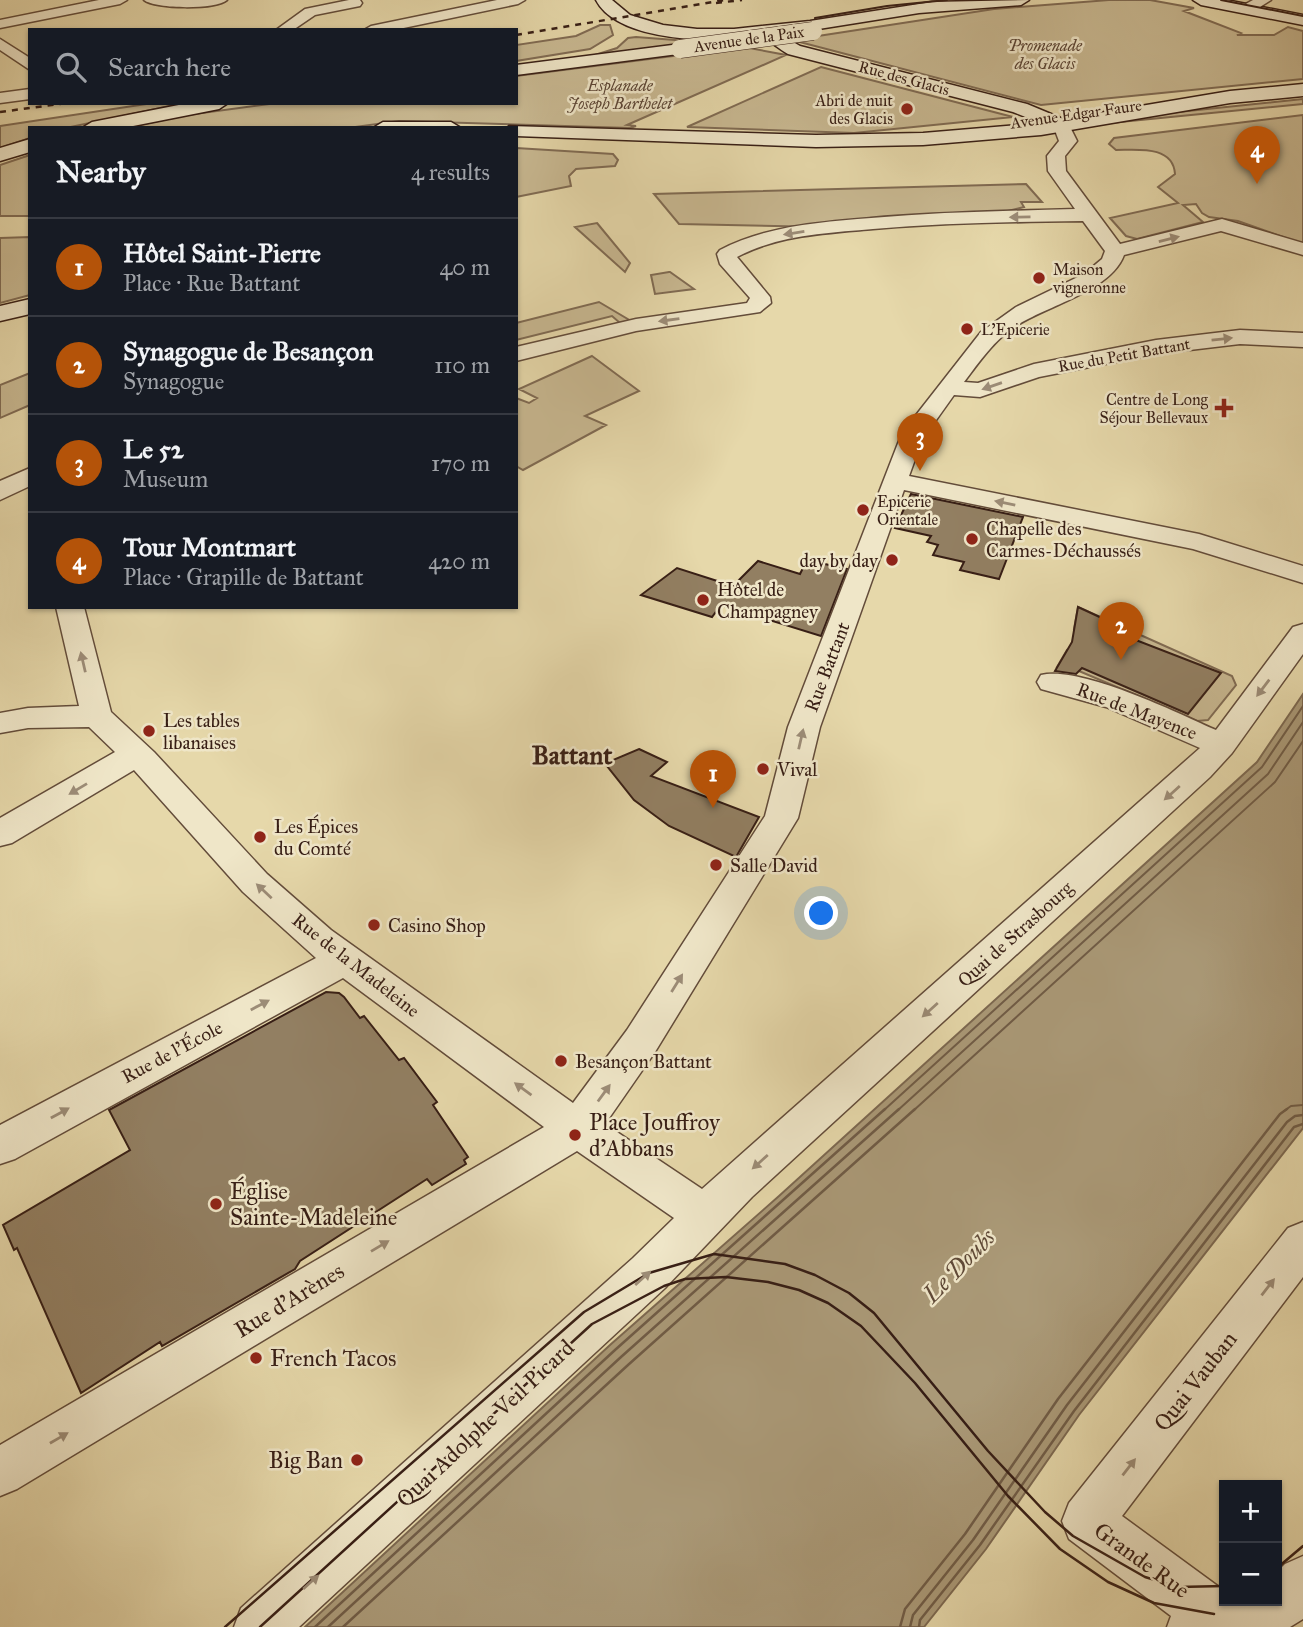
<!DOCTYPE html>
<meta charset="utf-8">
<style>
body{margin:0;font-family:"IM FELL Great Primer",serif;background:#20242c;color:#f1f3f6}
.controls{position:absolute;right:21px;bottom:21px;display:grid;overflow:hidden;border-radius:0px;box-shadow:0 2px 5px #0004}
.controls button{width:63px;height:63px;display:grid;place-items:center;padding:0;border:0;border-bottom:2px solid #363941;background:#171b24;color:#f1f3f6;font:35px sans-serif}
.you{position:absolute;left:822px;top:914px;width:24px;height:24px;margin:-18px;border:5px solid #fff;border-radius:50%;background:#1a73e8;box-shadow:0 0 0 10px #1a73e833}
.badge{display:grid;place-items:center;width:46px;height:46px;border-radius:50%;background:#b45309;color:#fff;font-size:23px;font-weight:700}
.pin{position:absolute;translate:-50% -58px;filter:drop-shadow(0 2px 4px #0008)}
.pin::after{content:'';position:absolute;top:37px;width:24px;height:21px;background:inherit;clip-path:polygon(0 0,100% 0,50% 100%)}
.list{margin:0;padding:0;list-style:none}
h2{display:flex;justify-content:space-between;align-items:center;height:91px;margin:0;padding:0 28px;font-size:30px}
h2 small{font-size:23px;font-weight:400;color:#9ea1a6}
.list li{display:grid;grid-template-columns:46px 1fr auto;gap:21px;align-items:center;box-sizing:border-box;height:98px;padding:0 28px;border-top:2px solid #363941}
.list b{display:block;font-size:26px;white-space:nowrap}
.list p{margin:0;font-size:23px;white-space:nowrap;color:#9ea1a6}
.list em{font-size:23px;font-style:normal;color:#9ea1a6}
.icon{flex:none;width:38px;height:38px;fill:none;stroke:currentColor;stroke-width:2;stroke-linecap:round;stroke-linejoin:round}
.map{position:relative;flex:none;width:1303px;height:1627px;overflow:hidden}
.search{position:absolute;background:#171b24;box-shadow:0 2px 5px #0004;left:28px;top:28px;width:490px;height:77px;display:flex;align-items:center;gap:18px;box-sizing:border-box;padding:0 24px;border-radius:0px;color:#9ea1a6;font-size:26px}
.panel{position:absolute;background:#171b24;box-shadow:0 2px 5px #0004;left:28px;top:126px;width:490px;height:483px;border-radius:0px}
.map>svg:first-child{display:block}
</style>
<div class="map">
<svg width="1303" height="1627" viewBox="0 0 1303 1627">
<rect width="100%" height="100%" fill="#e6d8aa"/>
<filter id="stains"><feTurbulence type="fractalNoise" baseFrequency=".00286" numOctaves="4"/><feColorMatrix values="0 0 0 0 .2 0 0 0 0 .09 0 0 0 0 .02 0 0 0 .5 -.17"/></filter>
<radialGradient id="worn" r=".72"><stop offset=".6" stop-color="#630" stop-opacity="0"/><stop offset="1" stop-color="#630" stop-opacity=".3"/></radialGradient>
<path fill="#c8b891" stroke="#806b53" stroke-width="2" d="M1109 0H1150L1194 8 1184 11 1241 33 1237 35H1274L1288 27 1303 31V79L1041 105 792 40 994 9Z
M600 25H610L613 35 590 49 516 61V45L576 36Z
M636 37 701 42 595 55 617 48 628 38Z
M744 47 786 55 627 125 636 126 630 128 399 121 348 128H125L187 115 277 103H516V76Z
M821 67 1013 117 854 133 687 127Z
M1303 99V104L1110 123 1159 114Z
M153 103H184L66 128H30V138L0 148V126Z
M1303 115V244L1238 221 1209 217 1202 213 1196 204 1183 205 1203 222 1137 239 1126 236 1110 218 1178 203 1158 187 1175 174C1173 145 1137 150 1116 150L1109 144 1114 138Z
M516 148 613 154 618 160 615 166 576 169 569 176 571 186 516 197Z
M30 155V216H0V165Z
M1026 184 1042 202H1021L1024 207 995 214 825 227 679 224 654 194Z
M597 223 630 263 625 272 575 227Z
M30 237V295L0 303V238Z
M669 272H670L694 289 655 294 651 275Z
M599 302 631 321 620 323 612 316 516 340V323Z
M592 356 639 391 585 416 606 425 523 470 516 466V398L529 403 537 398 519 389Z
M30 373V405L0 418V385Z
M1078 607 1232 676 1236 685 1208 720 1197 721 1079 671 1057 667 1067 650 1079 654 1094 636 1074 629Z"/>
<path fill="#a97" stroke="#7c6850" stroke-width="2" d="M1303 694V1128L1079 1415 986 1549 924 1627H305L610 1345 779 1196 1257 762Z"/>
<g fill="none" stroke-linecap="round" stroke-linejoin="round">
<path stroke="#705c46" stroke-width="2" d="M883 1111 1262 767 1303 706
M897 1111 1268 774 1303 722
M913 1111 1275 782 1303 741
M1284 1111 1291 1106 1303 1105"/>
<path stroke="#705c46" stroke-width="2.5" d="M315 1627 615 1350 885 1109
M328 1627 621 1357 899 1109
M343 1627 628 1365 915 1109
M900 1627 905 1609 965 1534 1058 1399 1280 1114 1287 1109
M910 1627 913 1615 973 1540 1067 1405 1287 1122 1295 1116 1303 1115
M919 1627 920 1620 980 1545 1074 1411 1294 1127 1303 1124"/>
</g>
<path fill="#927f62" stroke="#371e15" stroke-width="2" d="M911 494 1023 517 999 579 960 570 964 562 933 555 938 545 927 542 931 536 895 528Z
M807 560 847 569 821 636 721 605 712 617 641 595 677 568 733 586 758 561 800 574Z
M1078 607 1119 626 1115 632 1221 673 1188 714 1082 668 1076 674 1055 671 1072 642Z
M639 749 667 762 651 776 759 817 736 857 669 826 634 800 599 756 611 761Z
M326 992 339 993 344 997 360 1018 364 1016 399 1060 404 1058 437 1102 433 1105 468 1157 464 1160 466 1164 432 1185 427 1179 300 1261 295 1269 162 1346 160 1342 81 1393 17 1248 14 1250 3 1225 130 1150 109 1110Z"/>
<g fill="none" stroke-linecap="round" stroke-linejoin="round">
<defs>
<path id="minor" d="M99 0H127L120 4 0 28V20Z
M144 0H227C215 10 155 9 144 0Z
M349 0H360L362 3 360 6 315 15 293 30H276L305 9Z
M497 0H525L518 4 394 30H364L371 26Z
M1253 0H1271L1252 12H1242V6Z
M0 39 30 58V70L0 50Z
M30 89V99L0 103V93Z
M1061 120 1067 121 1077 141 1065 156 1066 171 1120 244 1222 219 1303 243V255L1221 231 1124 255C1111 291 1046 306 1016 326 994 340 980 361 964 382L978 383 1034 364 1156 340 1240 330 1303 333V347L1240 344 1156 354 1039 377 980 397 954 395 922 440 909 476 1199 534 1303 566V583L1193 549 904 490 820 727 798 818 655 1052 605 1124 702 1189 1200 748 1106 707 1041 689 1037 682 1041 675C1080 665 1178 713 1216 730L1293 627 1303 624V654L1232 753 1210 777 752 1197 665 1288 299 1627H234L241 1608 633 1258 674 1218 577 1151 17 1489 0 1496V1445L544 1127 343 978 15 1159 0 1164V1125L316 958 243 892 134 770 12 843 0 846V818L115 752 89 727 28 728 0 733V713L28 708 79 706 56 607H84L111 712 154 752 267 874 331 930 573 1103 627 1030 765 816 788 727 902 433 981 332 1016 307 1084 274 1102 259 1105 251 1083 221C1013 222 943 223 873 229 827 233 778 235 737 257L770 297 771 303 760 312 636 331 516 361V347L636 319 747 303 750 298 720 264 717 254 720 250C766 226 820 222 871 218 939 212 1007 211 1075 209L1048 171 1047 156 1059 141 1053 125Z
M30 468V486L0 500V481Z
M1303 1222V1277L1122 1516 1219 1587 1224 1586V1601H1277V1572L1285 1564 1303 1556V1619L1290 1627H1167L1171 1616 1069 1539 1062 1521 1069 1503 1288 1228Z"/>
<path id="secondary" d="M596 0H612L630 15 663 25 697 29H734L810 21 932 2 1029 0 1021 5 919 13 781 35 800 46 1027 104 1063 119 1230 91 1303 84V96L1230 103 1041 135 923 145 816 147 516 136V128H508L509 126 816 135 923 133 1041 123 1013 112 788 54C780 50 767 38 760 37 751 37 742 39 733 40 694 41 616 38 596 0Z
M1193 0H1226L1303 15V25L1201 5Z
M680 44 689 49 686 53 516 75V65Z
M189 103H228L219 109 123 128H82L92 122Z
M383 122H451L461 128H373Z
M30 139V152L0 161V148Z
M30 299V314L0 321V306Z"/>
</defs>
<use href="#minor" stroke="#634c3a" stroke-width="3"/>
<use href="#secondary" stroke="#371e15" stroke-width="3"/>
<use href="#minor" fill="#efe6c8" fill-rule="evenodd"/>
<use href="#secondary" fill="#efe6c8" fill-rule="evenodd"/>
<path stroke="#371e15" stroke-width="2" d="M1221 0 1303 16
M815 18 887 6 947 0"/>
<path stroke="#371e15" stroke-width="2.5" d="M1277 1568 1303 1546
M225 1627 584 1312 649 1273 714 1254 785 1264 815 1275 849 1293 874 1313 988 1451 1045 1512 1073 1536 1145 1577 1178 1587 1224 1586
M260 1627 592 1324 664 1286 685 1279 726 1277 768 1282 799 1290 828 1303 861 1326 915 1383 1008 1496 1060 1549 1108 1582 1154 1603 1214 1614"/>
<path stroke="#371e15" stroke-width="2.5" stroke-dasharray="6 6" stroke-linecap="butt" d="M716 3 742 0
M516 35 725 0
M0 112 67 103"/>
<defs>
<path id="secondary-bridge" d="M680 49 813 31"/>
</defs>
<use href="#secondary-bridge" stroke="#371e15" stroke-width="19" stroke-linecap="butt"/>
<use href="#secondary-bridge" stroke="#efe6c8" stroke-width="18"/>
</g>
<defs><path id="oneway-solid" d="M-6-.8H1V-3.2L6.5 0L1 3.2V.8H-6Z" transform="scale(1.75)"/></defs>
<g fill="#9c8c77">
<use href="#oneway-solid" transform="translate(1020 217) rotate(179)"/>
<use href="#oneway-solid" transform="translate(794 233) rotate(171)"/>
<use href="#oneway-solid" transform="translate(1169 239) rotate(-14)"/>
<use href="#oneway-solid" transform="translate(669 320) rotate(172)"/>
<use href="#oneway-solid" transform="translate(1222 339) rotate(-6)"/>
<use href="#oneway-solid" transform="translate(992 386) rotate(161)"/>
<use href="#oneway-solid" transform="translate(1005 503) rotate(-168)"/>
<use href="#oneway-solid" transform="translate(83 662) rotate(-103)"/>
<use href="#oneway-solid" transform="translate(1263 688) rotate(127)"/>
<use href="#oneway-solid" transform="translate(801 739) rotate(-77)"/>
<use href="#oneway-solid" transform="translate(78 789) rotate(149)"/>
<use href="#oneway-solid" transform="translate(1172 793) rotate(138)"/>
<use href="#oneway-solid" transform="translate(264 891) rotate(-137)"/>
<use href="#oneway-solid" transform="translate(677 983) rotate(-58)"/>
<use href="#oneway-solid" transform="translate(260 1005) rotate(-28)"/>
<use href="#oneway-solid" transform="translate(930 1010) rotate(138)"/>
<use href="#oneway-solid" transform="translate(523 1089) rotate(-144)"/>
<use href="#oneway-solid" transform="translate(604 1093) rotate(-54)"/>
<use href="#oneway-solid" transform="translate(60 1113) rotate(-29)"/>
<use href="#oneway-solid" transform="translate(760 1162) rotate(138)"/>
<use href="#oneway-solid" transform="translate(380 1246) rotate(-31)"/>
<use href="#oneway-solid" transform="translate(643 1278) rotate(-42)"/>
<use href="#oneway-solid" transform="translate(1268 1287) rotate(-52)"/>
<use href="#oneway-solid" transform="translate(59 1438) rotate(-30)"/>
<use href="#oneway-solid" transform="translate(1129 1467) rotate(-52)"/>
<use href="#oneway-solid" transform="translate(311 1582) rotate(-42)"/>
</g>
<g fill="#8f2418" stroke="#efe6c8" stroke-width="2.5">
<circle cx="907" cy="109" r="7"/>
<circle cx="1039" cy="278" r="7"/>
<circle cx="967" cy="329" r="7"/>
<path d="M1220.5 397.5h7v7h7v7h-7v7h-7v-7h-7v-7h7z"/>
<circle cx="863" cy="510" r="7"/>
<circle cx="972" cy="539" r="7"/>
<circle cx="892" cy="560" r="7"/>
<circle cx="703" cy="600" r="7"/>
<circle cx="149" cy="731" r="7"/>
<circle cx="763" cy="769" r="7"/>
<circle cx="260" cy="837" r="7"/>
<circle cx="716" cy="865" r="7"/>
<circle cx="374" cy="925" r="7"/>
<circle cx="561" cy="1061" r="7"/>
<circle cx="575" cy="1135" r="7"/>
<circle cx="216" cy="1204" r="7"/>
<circle cx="256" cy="1358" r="7"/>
<circle cx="357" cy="1460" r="7"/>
</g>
<g text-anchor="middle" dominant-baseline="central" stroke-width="5" stroke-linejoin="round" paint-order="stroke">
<g font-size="16" fill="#371e15" stroke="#efe6c8">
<text transform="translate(749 39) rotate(-8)">Avenue de la Paix</text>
<text transform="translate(904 78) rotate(15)">Rue des Glacis</text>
<text transform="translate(1076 114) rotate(-8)">Avenue Edgar Faure</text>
<text transform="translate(1124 355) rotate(-10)">Rue du Petit Battant</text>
</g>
<g font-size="16" font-style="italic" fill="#5b4434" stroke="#efe6c8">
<text x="1045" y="45">Promenade<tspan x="1045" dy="18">des Glacis</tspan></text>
<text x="620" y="85">Esplanade<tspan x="620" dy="18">Joseph Barthelet</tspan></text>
</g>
<g font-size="16" fill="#371e15" stroke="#efe6c8" text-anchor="start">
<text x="893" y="100" text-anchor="end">Abri de nuit<tspan x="893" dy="18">des Glacis</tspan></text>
<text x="1053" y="269">Maison<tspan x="1053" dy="18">vigneronne</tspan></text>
<text x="981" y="329">L'Epicerie</text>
<text x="1208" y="399" text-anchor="end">Centre de Long<tspan x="1208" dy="18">Séjour Bellevaux</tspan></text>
<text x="877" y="501">Epicerie<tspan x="877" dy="18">Orientale</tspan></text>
</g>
<g font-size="19" fill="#371e15" stroke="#efe6c8" text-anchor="start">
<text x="986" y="528">Chapelle des<tspan x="986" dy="22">Carmes-Déchaussés</tspan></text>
<text x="878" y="560" text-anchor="end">day by day</text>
<text x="717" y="589">Hôtel de<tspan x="717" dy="22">Champagney</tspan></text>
<text x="163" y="720">Les tables<tspan x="163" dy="22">libanaises</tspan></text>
<text x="777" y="769">Vival</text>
<text x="274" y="826">Les Épices<tspan x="274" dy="22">du Comté</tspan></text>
<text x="730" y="865">Salle David</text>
<text x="388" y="925">Casino Shop</text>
<text x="575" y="1061">Besançon Battant</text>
</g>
<g font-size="19" fill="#371e15" stroke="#efe6c8">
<text transform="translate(827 667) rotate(-69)">Rue Battant</text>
<text transform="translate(1137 711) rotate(21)">Rue de Mayence</text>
<text transform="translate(1015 934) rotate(-42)">Quai de Strasbourg</text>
<text transform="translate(356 965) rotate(38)">Rue de la Madeleine</text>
<text transform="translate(172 1052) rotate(-28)">Rue de l'École</text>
</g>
<g font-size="23" fill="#371e15" stroke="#efe6c8" text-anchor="start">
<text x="589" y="1122">Place Jouffroy<tspan x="589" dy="26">d'Abbans</tspan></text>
<text x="230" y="1191">Église<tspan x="230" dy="26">Sainte-Madeleine</tspan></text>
<text x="270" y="1358">French Tacos</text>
<text x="343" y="1460" text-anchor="end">Big Ban</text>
</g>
<g font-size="23" fill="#371e15" stroke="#efe6c8">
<text transform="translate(289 1300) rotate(-31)">Rue d'Arènes</text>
<text transform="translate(1195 1381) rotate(-52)">Quai Vauban</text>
<text transform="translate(485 1423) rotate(-43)">Quai Adolphe Veil Picard</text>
<text transform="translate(1142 1560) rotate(36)">Grande Rue</text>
</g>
<g font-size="24" font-style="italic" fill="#5f4937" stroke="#efe6c8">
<text transform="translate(959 1266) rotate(-46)">Le Doubs</text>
</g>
<g font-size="26" font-weight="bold" fill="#371e15" stroke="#efe6c8">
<text x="572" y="755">Battant</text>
</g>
</g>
<rect width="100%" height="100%" filter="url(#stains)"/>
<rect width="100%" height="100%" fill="url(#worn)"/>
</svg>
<div class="controls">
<button>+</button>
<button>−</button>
</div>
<div class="you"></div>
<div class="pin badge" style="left:713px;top:808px">1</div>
<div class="pin badge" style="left:1121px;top:660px">2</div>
<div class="pin badge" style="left:920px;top:471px">3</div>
<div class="pin badge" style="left:1257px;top:184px">4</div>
<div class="search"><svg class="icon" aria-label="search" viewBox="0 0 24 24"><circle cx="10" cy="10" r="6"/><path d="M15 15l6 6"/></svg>Search here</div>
<section class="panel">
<h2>Nearby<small>4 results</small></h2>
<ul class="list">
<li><span class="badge">1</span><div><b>Hôtel Saint-Pierre</b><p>Place · Rue Battant</p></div><em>40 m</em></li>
<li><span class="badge">2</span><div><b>Synagogue de Besançon</b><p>Synagogue</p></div><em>110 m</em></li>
<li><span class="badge">3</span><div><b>Le 52</b><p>Museum</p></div><em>170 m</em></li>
<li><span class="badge">4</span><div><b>Tour Montmart</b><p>Place · Grapille de Battant</p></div><em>420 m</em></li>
</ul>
</section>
</div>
